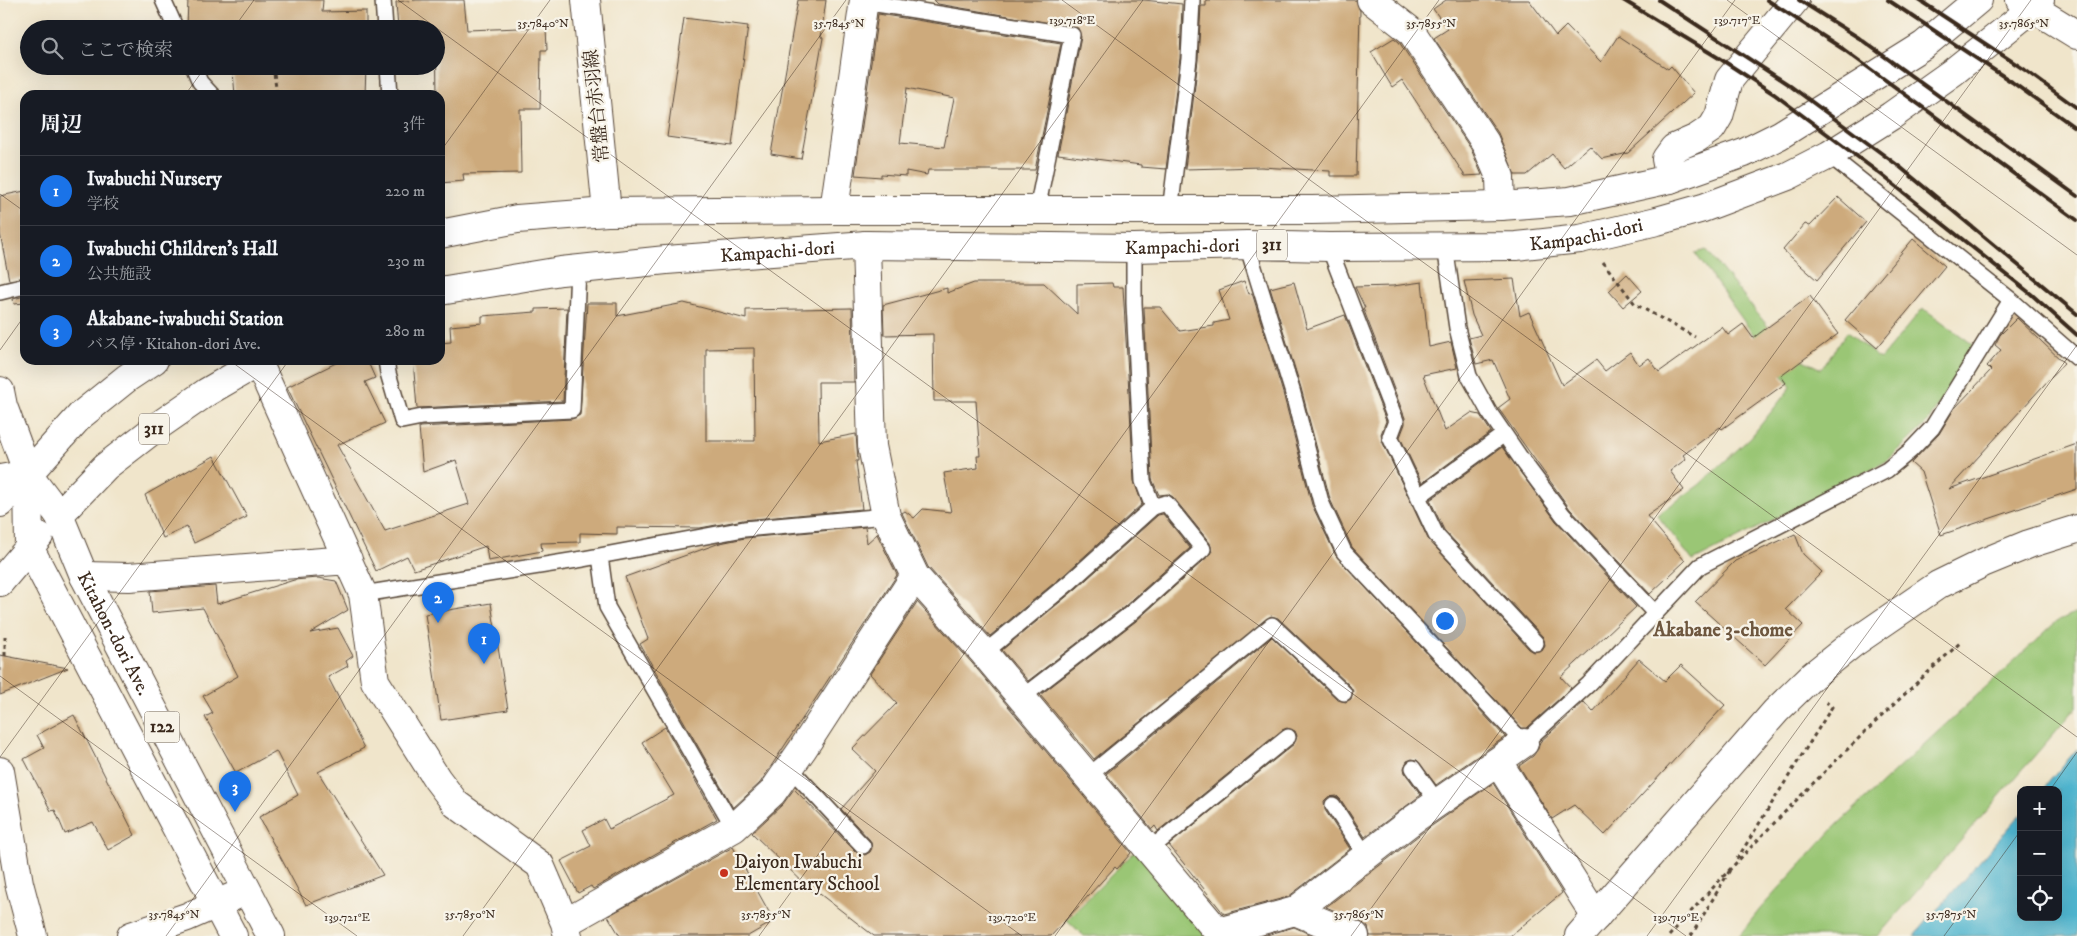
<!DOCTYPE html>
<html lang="ja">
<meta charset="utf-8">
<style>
body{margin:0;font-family:"IM FELL DW Pica","Noto Serif JP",serif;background:#20242c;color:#f1f3f6}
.controls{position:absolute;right:15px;bottom:15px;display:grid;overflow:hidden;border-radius:10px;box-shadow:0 5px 20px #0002}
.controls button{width:45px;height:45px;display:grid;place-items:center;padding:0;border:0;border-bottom:1px solid #363941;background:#171b24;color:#f1f3f6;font:25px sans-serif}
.you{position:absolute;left:1444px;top:620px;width:18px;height:18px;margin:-12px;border:4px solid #fff;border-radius:50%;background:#1a73e8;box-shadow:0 0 0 8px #1a73e833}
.badge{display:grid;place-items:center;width:32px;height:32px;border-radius:50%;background:#1a73e8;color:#fff;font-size:16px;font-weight:700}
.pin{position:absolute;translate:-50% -41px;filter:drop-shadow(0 1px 2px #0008)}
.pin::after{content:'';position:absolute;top:26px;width:18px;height:15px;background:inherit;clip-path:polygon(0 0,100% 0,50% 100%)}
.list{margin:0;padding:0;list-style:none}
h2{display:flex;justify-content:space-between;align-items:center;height:65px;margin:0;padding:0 20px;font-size:21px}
h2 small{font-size:16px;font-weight:400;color:#9ea1a6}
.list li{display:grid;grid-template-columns:32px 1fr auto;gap:15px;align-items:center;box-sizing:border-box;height:70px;padding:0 20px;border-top:1px solid #363941}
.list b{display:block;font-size:19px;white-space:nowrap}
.list p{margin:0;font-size:16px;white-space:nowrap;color:#9ea1a6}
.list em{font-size:16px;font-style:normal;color:#9ea1a6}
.icon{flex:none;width:28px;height:28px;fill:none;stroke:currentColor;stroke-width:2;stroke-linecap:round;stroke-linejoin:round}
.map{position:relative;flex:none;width:2077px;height:936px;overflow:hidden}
.search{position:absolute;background:#171b24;box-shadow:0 5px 20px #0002;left:20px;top:20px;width:425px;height:55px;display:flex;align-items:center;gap:12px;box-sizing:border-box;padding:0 18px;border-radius:28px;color:#9ea1a6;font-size:19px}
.panel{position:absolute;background:#171b24;box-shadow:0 5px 20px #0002;left:20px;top:90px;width:425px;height:275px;border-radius:15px}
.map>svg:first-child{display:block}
</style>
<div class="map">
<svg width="2077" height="936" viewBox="0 0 2077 936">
<rect width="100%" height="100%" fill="#f7f3e8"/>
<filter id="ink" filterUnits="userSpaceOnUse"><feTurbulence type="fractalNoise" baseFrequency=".02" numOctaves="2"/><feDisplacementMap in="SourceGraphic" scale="10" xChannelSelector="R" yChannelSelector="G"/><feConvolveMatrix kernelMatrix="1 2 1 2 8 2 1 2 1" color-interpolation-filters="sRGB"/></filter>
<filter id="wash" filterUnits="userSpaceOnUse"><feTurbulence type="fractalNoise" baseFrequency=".0096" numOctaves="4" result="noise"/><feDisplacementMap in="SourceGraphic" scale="20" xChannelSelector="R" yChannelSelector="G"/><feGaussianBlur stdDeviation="1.12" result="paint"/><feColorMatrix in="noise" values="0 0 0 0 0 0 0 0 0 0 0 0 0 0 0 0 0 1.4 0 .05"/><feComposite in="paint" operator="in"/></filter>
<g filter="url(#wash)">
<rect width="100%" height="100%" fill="#f0e5cb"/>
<path fill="#9ac674" stroke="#6a7849" d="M1706 250 1778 339 1797 357 1821 369 1847 332 1880 359 1923 308 1975 346 1927 423 1887 461 1693 561 1657 515 1699 485 1751 437 1791 387 1695 253Z
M2077 612V707L1878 936H1739L1760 909 1836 826 2057 621Z
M1137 849 1208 936H1084L1067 920Z"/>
<path fill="#50b5cf" stroke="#467076" d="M2077 749V936H1914L2021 814V917H2058V790H2042Z"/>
<g id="blocks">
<path fill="#cdaa7b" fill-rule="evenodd" d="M188 0H323L322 12 366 11V29L187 27Z
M417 0H464L467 30 546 27 547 50H541L540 109H520L521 173 463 174 464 181 440 183V95H437L436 29H398L396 2Z
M798 0H826L821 37 823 38 801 159 771 154Z
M934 0H1144L1182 4 1180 58 1166 169 1141 167V165L1058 154 1081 37 1078 28 938 4Z
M1206 0H1356L1360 11 1356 176H1330V171L1261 167 1185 169 1198 60 1201 6H1206Z
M1446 0H1529L1556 36 1566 26 1601 62 1618 36 1668 69 1671 66 1694 93 1628 153 1602 159 1590 146 1564 168 1552 154 1527 175H1515L1498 133 1434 38 1448 29 1433 9Z
M878 14 1061 43 1035 170H928L927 175 906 171V176L881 174V177L855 175ZM907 88 954 98 944 147 900 143Z
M684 18 748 26 732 146 667 137Z
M1394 38 1399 42 1471 149 1482 175 1465 176 1402 80 1392 87 1371 52Z
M203 66H366L365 95H235L233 72 207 74Z
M25 191V277L9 280 0 233V196Z
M1838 197 1866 222 1817 280 1783 250 1805 224 1810 226Z
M1913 239 1945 266 1877 348 1845 320Z
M1627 274 1642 291 1623 307 1609 291Z
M1514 279 1520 316 1529 312 1562 385 1596 360 1605 371 1630 352 1639 365 1649 358 1659 372 1722 327 1728 335 1743 324 1753 338 1810 296 1838 334 1781 376 1786 383 1722 429 1720 427 1683 455 1686 459 1670 471 1684 490 1647 516 1685 561 1650 594 1570 509 1498 408 1510 399 1493 360 1476 364 1469 338 1481 335 1472 315 1464 281Z
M1244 281 1249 294 1252 293 1283 393 1312 505 1336 556 1505 737 1436 785 1417 760 1412 759 1407 761 1404 768 1405 773 1421 795 1365 837 1341 800 1337 796 1328 797 1324 801 1325 810 1350 849 1288 897 1224 914 1169 845 1294 744 1297 736 1295 731 1287 728 1282 730 1158 831 1155 826 1152 829 1106 774 1272 637 1338 700 1346 702 1351 699 1353 691 1350 686 1278 618 1271 616 1094 759 1040 695 1136 621 1212 553 1210 543 1173 497 1168 494 1159 495 1152 479 1144 307H1160L1180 331 1214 326V323L1229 320 1219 290Z
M1294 282 1307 329 1345 315 1386 421 1381 434 1382 441 1428 539 1529 649 1534 652 1542 650 1545 645 1543 637 1444 530 1430 500 1502 447 1556 521 1636 607 1561 677 1571 688 1527 728H1522L1352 547 1330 499 1301 388 1270 288Z
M1422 282 1429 347 1451 342 1457 368 1423 375 1445 431 1471 413 1480 415 1491 432 1422 483 1400 437 1405 424V418L1363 308H1365L1355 287 1393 286Z
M974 283H1044L1077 314V284L1112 283 1113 287H1123L1134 481 1142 504 1065 574 990 636 928 567 902 513 905 511 914 518 923 509 951 512 944 473 978 468 977 456H980L976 401H934L933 334 884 335 883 305 947 288V293Z
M25 296V303L14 304 13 299Z
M587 303H617V316L684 303 746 319V310L852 308 854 382H818L819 441 856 434 858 461H856L862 509 743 520 700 528 617 527V534L580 533V542L541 543 542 551 488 561 486 546 414 570 407 556 376 571 287 387 342 360H367L375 378 365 382 385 423 337 445 385 531 469 504 456 460 423 472 419 427 572 419 580 415ZM754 348 755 441H706V349Z
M567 308 563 401 417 408 413 360H440V343L451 342 450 326 482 323V316L536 312V309Z
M2017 318 2064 363 1949 489 2077 444V489L1941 535 1921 472 1911 463 1939 434 1954 409 1991 370 1987 366 2001 350 1995 345 2000 335Z
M214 456 247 517 194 543 187 527 163 538 145 495Z
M1163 514 1190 548 1124 607 1028 681 1002 650 1077 588 1158 515Z
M865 527 867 543 877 534 897 575 760 783 733 808 640 644 648 639 625 577 720 543 745 538Z
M1795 534 1803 554 1822 572 1786 609 1803 625 1765 665 1695 602 1735 561Z
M318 578 336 581 348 610 310 633 338 628 353 656 346 661 348 666 328 677 364 748 318 772 383 875 306 905 259 817 298 795 276 751 236 773 205 717 213 713 203 696 238 676 203 608 152 613 150 591 215 586 217 604 294 580Z
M917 602 972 663 1131 853 1117 869 1115 867 1051 936H874L816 891 814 893 752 833 783 804 794 789 856 852 865 855 870 852 872 848 870 840 841 809 875 771 852 749 897 703 870 674Z
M491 603 508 710 441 720 425 614Z
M0 655 68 668 0 695Z
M1639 659 1665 681 1681 665 1725 705 1605 835 1574 805 1552 819 1519 766 1533 756 1538 749 1540 742 1584 702 1593 712Z
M74 715 135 835 108 850 93 822 65 834 55 810 51 811 24 759 44 748 37 735Z
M665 727 717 819 593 889 591 886 578 893 561 861 591 846 583 830 604 819 609 829 674 795 642 742Z
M1493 783 1562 893 1510 936H1370L1368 927 1361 922 1326 907 1423 832Z
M733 847 774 921 748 936H620L608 916Z
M1294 927 1314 936H1263Z"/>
</g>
</g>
<g filter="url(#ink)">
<use href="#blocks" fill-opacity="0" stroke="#564638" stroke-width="1"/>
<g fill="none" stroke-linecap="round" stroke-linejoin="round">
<defs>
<path id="service" d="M163 0 176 29
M383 0 385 29
M864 2 1072 35 1037 210
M193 66 200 82 212 95
M388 66 390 95
M1829 155 2011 300 2077 358
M1170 211 1189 59 1192 0
M1247 245 1292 390 1321 502 1344 552 1524 743 1589 684 1700 566 1887 470 1910 451 1932 428 2011 300
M1445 246 1457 328 1469 376 1489 412 1522 460 1563 515 1655 613
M1329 247 1396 421 1390 437 1436 535 1536 643
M0 292 25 286
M386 360 388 373 402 421 422 417 572 410 578 269
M1418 497 1503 435
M600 556 607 607 734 828
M363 594 583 559 744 529 886 516
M984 653 1071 581 1153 507 1143 481 1134 303V248
M1021 698 1130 614 1203 549 1166 503 1153 507
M790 768 863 846
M1413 768 1438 803
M1087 777 1272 625 1344 693
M1333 805 1366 856
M1149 850 1288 737"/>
<path id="minor" d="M1371 0 1411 31 1485 142 1500 177 1501 206
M2020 0 2077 35
M1670 179 1666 159 1674 148 1697 138 1712 128 1719 116 1729 80 1795 0
M834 210 864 0
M866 245 872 446 886 516 915 576 984 653 1218 932 1295 911 1414 819 1524 743
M258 362 363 594 375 681 437 779 456 804 540 865 565 923 568 936
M0 479 28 474
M84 576 129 577 348 560
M1498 762 1596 917
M0 771 19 883 33 936
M1295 911 1355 936
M565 923 734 828 772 793 802 750 915 576
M131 936 187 917 246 891"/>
<path id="tertiary" d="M1579 936 1776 711 1812 676 1852 644 1938 585 1985 562 2029 544 2077 529"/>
<path id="secondary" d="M586 0 607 212
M0 391 3 406 28 474"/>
<g id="primary">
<path d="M440 234 517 219 607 212 834 210H1312L1501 206 1570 201 1670 179 1744 153 1780 135 1924 45 1978 0"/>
<path id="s1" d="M440 291 561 271 666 260 866 245 1134 248 1247 245 1329 247 1516 246 1580 239 1657 221 1703 208 1788 176 1829 155 1891 116 1953 72 2033 8 2040 0"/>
<path d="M28 474 81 415 127 378 154 360"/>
<path d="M59 515 105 467 158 426 207 392 262 360"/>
</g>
<g id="trunk">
<path id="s2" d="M28 474 59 515 84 576 271 936"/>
<path d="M28 474 29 547 233 936"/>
<path d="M0 503 28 474"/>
<path d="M0 582 39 536"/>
</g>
</defs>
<use href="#service" stroke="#564638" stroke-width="18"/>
<use href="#minor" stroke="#564638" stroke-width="30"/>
<use href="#tertiary" stroke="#564638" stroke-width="30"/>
<use href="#secondary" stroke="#564638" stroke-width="30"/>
<use href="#primary" stroke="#564638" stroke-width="30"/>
<use href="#trunk" stroke="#564638" stroke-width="30"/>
<path stroke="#564638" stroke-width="3" stroke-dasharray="4 4" stroke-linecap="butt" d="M273 66 277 95
M1603 262 1635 304 1695 337
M5 636V658
M1737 859 1832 707 1826 702
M1669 936C1761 833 1859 735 1961 642
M1691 936 1730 870"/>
<use href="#service" stroke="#fff" stroke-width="15"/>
<use href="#minor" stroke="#fff" stroke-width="28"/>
<use href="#tertiary" stroke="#fff" stroke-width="28"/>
<use href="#secondary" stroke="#fff" stroke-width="28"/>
<use href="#primary" stroke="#fff" stroke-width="28"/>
<use href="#trunk" stroke="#fff" stroke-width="28"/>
<path stroke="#3b2a1e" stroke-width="4" d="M1623 0 1722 60 1774 94 1883 176 2031 294 2077 335
M1659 0 1789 85 1900 167 2077 314
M1767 0 1843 49 2077 220
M1799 0 1859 38 2077 196
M1888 0 2012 82 2077 129
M1919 0 2025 70 2077 108"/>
</g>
</g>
<path fill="none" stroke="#3b2a1e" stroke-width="1" stroke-opacity="0.45" d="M398 0 1686 936M1062 0 2077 737M1727 0 2077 255M233 29 254 0M185 95 206 66M440 152 550 0M0 194 25 212M0 350 25 315M229 360 1022 936M0 676 357 936M0 757 289 360M2050 790 2077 752M166 936 846 0M463 936 1143 0M759 936 1439 0M1055 936 1735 0M1351 936 2031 0M1647 936 2077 345M1944 936 2021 830"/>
<circle fill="#c8321e" stroke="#f7f3e8" stroke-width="2" cx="724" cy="873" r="5"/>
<g text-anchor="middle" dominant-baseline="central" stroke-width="4.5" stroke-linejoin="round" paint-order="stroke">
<g fill="#f7f3e8" stroke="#73665b" stroke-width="1">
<rect x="1257" y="229.5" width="30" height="31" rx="4"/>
<rect x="139" y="413.5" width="30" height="31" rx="4"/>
<rect x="144.5" y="711.5" width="35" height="31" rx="4"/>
</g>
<g font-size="18" font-weight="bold" fill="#3b2a1e">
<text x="1272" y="245">311</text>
<text x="154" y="429">311</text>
<text x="162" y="727">122</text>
</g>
<g font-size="19" fill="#3b2a1e" stroke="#f7f3e8">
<text transform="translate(597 106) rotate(-96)">常盤台赤羽線</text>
<text stroke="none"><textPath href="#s1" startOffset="1150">Kampachi-dori</textPath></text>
<text stroke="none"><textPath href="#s1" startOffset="745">Kampachi-dori</textPath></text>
<text stroke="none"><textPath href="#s1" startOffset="340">Kampachi-dori</textPath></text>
<text stroke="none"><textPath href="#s2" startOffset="182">Kitahon-dori Ave.</textPath></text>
</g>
<g font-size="19" fill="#3b2a1e" stroke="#f7f3e8" text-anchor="start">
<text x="734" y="862">Daiyon Iwabuchi<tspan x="734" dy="22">Elementary School</tspan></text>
</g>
<g font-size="20" font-weight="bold" fill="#6e573f" stroke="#f7f3e8">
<text x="1723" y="630">Akabane 3-chome</text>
</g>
</g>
<g font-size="12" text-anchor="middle" fill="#3b2a1e" stroke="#f7f3e8" stroke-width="4.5" stroke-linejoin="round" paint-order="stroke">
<text x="1072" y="24">139.718°E</text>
<text x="1737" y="24">139.717°E</text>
<text x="839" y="27">35.7845°N</text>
<text x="1431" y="27">35.7855°N</text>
<text x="543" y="27">35.7840°N</text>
<text x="2024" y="27">35.7865°N</text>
<text x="174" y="918">35.7845°N</text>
<text x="470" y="918">35.7850°N</text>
<text x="766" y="918">35.7855°N</text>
<text x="1359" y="918">35.7865°N</text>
<text x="1951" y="918">35.7875°N</text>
<text x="347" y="921">139.721°E</text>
<text x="1012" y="921">139.720°E</text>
<text x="1676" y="921">139.719°E</text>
</g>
</svg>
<div class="controls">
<button>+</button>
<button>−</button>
<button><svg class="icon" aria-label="locate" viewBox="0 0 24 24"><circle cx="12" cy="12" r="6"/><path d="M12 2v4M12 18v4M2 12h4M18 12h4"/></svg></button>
</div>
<div class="you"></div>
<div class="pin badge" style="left:484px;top:664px">1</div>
<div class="pin badge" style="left:438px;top:623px">2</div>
<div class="pin badge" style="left:235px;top:812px">3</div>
<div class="search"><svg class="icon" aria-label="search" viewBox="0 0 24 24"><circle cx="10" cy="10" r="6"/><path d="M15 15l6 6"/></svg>ここで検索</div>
<section class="panel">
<h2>周辺<small>3件</small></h2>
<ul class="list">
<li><span class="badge">1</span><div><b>Iwabuchi Nursery</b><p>学校</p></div><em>220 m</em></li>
<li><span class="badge">2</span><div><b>Iwabuchi Children's Hall</b><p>公共施設</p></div><em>230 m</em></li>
<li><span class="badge">3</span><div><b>Akabane-iwabuchi Station</b><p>バス停 · Kitahon-dori Ave.</p></div><em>280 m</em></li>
</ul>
</section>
</div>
